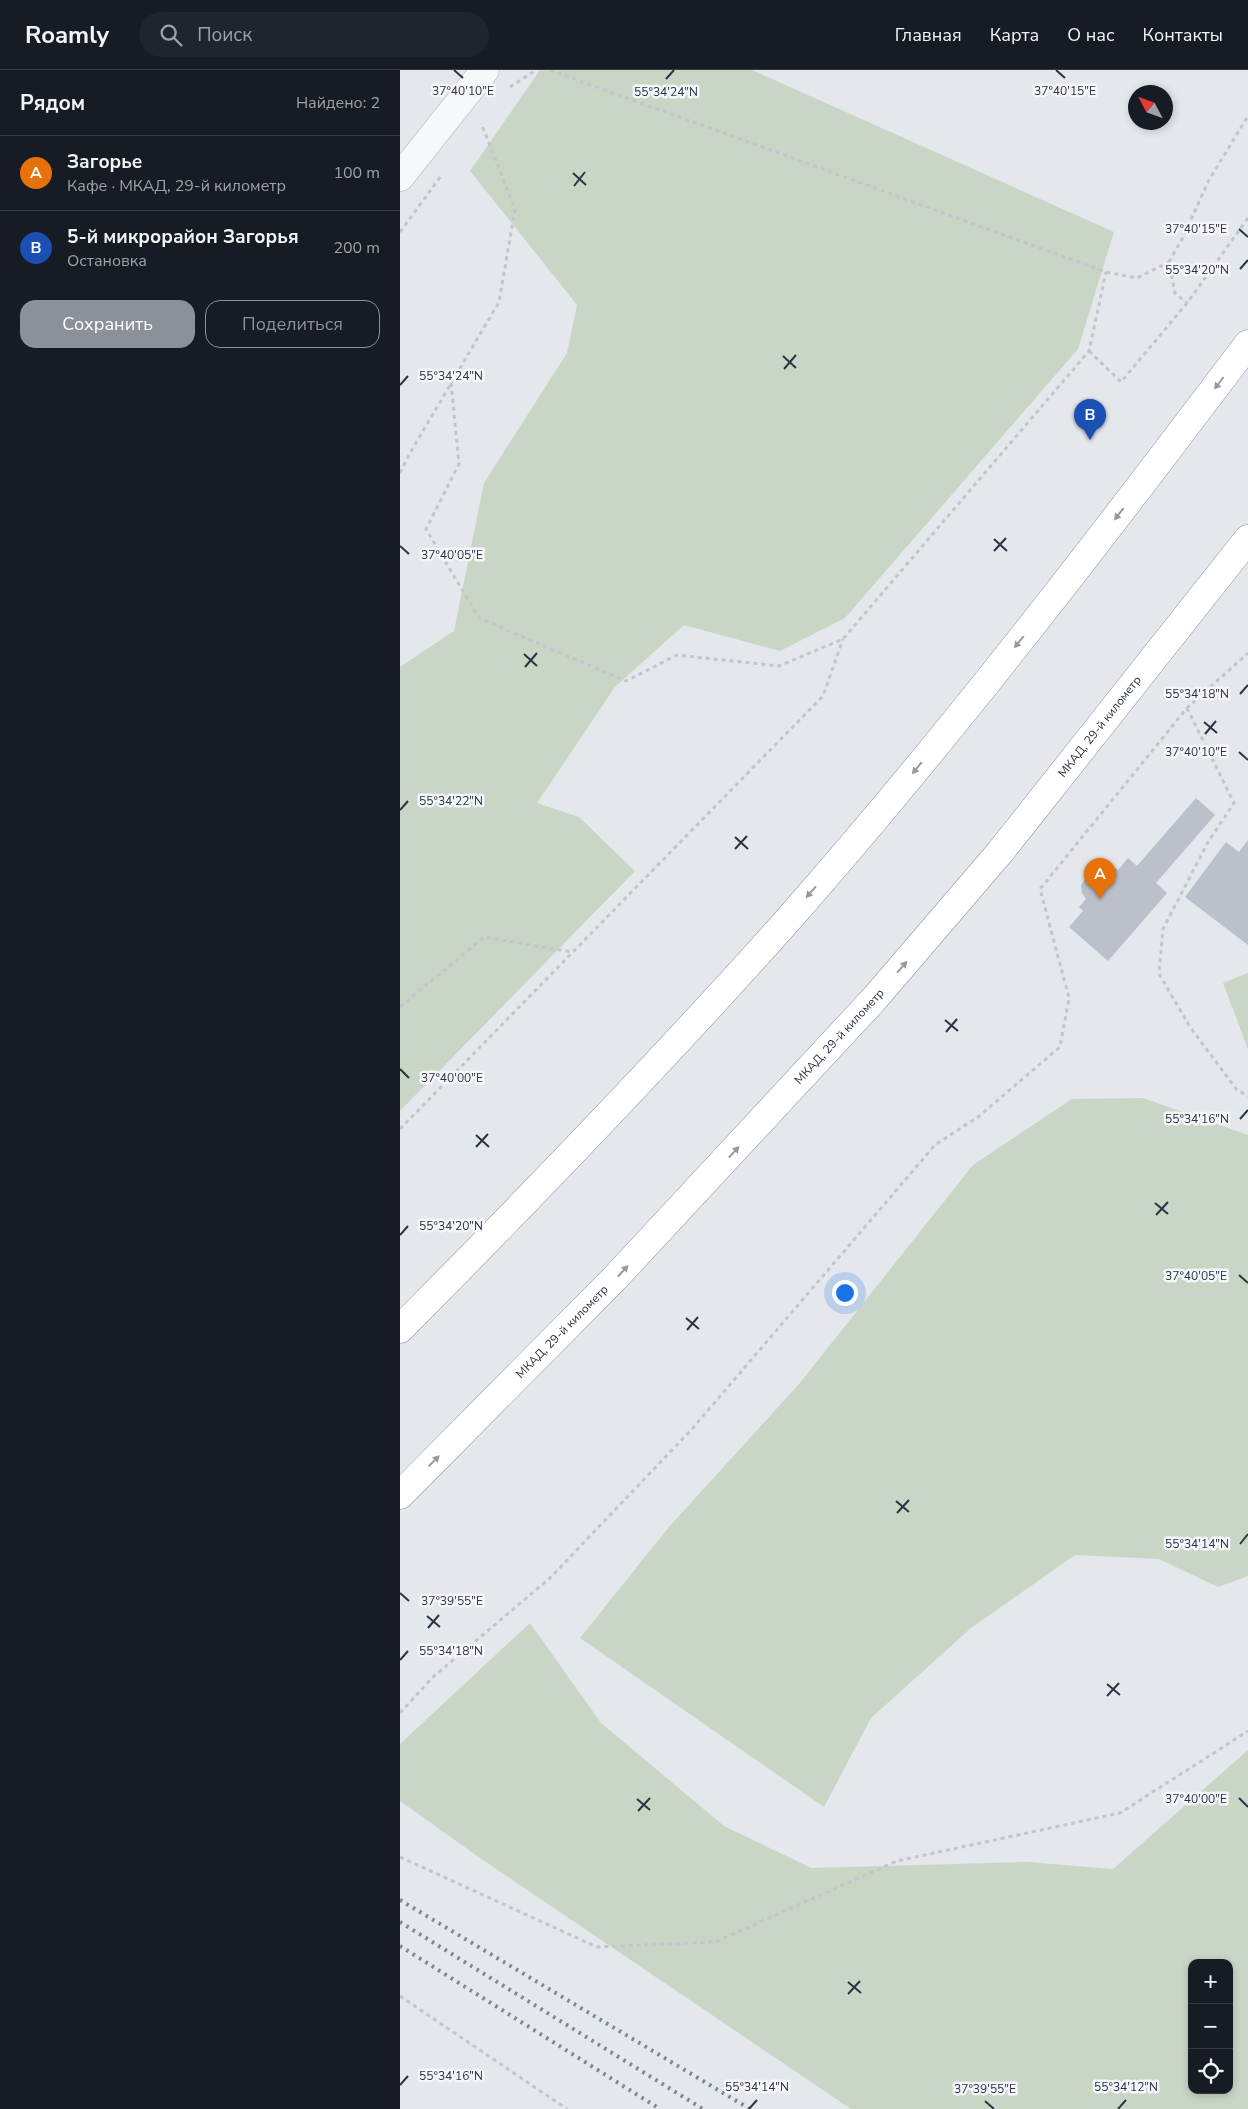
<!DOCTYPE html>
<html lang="ru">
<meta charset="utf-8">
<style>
body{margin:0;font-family:"Nunito Sans",sans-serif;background:#20242c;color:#f1f3f6}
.controls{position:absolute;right:15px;bottom:15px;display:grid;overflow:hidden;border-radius:10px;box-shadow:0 2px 8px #0003}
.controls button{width:45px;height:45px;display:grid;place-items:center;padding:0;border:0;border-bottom:1px solid #363941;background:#171b24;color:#f1f3f6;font:25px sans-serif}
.compass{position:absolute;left:728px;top:15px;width:45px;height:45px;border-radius:50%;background:#171b24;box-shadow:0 2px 8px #0003;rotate:311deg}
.you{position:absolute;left:444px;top:1222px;width:18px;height:18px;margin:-12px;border:4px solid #fff;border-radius:50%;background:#1a73e8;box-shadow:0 0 0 8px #1a73e833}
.badge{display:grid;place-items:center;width:32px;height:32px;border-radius:50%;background:#8c9099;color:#fff;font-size:16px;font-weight:700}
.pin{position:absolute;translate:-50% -41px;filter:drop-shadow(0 1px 2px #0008)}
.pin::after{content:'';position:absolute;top:26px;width:18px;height:15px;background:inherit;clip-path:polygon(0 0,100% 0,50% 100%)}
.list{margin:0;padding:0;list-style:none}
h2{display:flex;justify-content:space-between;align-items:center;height:65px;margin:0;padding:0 20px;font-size:21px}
h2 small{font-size:16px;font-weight:400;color:#9ea1a6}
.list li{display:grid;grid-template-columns:32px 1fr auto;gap:15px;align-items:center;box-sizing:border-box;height:75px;padding:0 20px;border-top:1px solid #363941}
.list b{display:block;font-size:19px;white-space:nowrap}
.list p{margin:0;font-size:16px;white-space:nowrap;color:#9ea1a6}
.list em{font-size:16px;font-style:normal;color:#9ea1a6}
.actions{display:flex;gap:10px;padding:15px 20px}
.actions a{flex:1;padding:11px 0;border:1px solid #8c9099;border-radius:15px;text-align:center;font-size:18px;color:#8c9099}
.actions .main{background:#8c9099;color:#fff}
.icon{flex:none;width:28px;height:28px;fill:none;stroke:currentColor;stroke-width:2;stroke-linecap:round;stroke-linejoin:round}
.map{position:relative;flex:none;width:848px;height:2039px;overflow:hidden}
header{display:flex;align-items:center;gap:30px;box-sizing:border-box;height:70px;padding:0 25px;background:#171b24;border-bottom:1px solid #363941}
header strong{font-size:24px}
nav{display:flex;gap:28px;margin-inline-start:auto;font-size:18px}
.search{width:350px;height:45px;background:#20242c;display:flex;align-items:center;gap:12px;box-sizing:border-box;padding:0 18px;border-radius:28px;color:#9ea1a6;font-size:19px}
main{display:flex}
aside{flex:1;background:#171b24}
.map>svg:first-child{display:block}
</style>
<header>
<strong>Roamly</strong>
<div class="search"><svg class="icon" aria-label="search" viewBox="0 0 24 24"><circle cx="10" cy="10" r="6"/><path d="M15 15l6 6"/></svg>Поиск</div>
<nav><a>Главная</a><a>Карта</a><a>О нас</a><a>Контакты</a></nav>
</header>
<main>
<aside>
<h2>Рядом<small>Найдено: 2</small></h2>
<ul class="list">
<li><span class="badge" style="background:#e8710a">A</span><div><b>Загорье</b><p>Кафе · МКАД, 29-й километр</p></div><em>100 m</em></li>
<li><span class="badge" style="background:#1a4fb4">B</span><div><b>5-й микрорайон Загорья</b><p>Остановка</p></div><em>200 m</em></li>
</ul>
<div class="actions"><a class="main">Сохранить</a><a>Поделиться</a></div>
</aside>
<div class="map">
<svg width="848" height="2039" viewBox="0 0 848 2039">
<rect width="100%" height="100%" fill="#e4e7ec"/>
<path fill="#c9d6c5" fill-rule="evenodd" d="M140 0H352L714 162 678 279 445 548 380 581 284 555 215 617 137 733 179 747 235 801 0 1041V597L54 561 84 413 167 283 177 235 70 101Z
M848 903V979L823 913Z
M743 1028 848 1065V1506L818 1517 759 1489 675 1485 571 1558 471 1648 424 1737 180 1568 268 1458 399 1314 573 1095 672 1029Z
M130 1553 201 1653 324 1756 411 1798 628 1792 713 1799 848 1680V2039H451L80 1788 0 1731V1674ZM792 1893H829V2020H792Z"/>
<path fill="#bbc0ca" d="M796 728 815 745 756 813 767 823 708 891 669 857 683 841 679 837 686 829 682 823 681 815 685 809 691 805 698 804 705 807 714 797 718 800 728 788 737 796Z
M848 770V875L785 827 826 772 839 782Z"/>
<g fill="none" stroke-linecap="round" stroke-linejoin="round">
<defs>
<path id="minor" d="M0 107 85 0"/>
<g id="trunk">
<path d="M0 1259C132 1126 262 991 387 851 550 666 700 470 848 274"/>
<path id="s1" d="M0 1425 214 1209 475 928 601 781 848 469"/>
</g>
</defs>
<use href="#minor" stroke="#a9aeb7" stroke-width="29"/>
<use href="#trunk" stroke="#8b94a3" stroke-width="29"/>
<path stroke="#c2c5cb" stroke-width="3" stroke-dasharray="4 4" stroke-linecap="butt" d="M150 0 706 202 737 208 769 192 775 223 787 233
M110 17 136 0
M0 162 41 106
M769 192 782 169 809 110 848 46
M689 281 721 312 787 233 848 148
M51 313 59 394 26 459 79 548 226 611 277 585 379 596 443 569 689 281 706 202
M0 403 10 383 99 232 115 139 81 53
M787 638 834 733 808 772 763 859 759 904 790 957 837 1020 848 1026
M0 937 84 867 172 882
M0 1059 423 626 443 569
M0 1643 33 1607 150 1508 292 1359 535 1075 578 1047 660 977 669 928 640 819 787 638 848 583
M0 1787 197 1877 315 1872 497 1791 720 1743 848 1661
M0 1926 167 2039"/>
<use href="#minor" stroke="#f7f8fa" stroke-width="28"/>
<use href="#trunk" stroke="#fff" stroke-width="28"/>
<path stroke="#7d8696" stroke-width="4" stroke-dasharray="2.5 5" stroke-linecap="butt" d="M0 1830 350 2039
M0 1852 303 2039
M0 1876 260 2039"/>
</g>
<defs><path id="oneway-solid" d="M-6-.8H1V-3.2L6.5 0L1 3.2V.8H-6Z" transform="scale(1.25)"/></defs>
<g fill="#959aa2">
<use href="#oneway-solid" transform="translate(819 313) rotate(127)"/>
<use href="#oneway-solid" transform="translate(719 444) rotate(128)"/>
<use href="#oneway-solid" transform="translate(619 572) rotate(129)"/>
<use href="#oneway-solid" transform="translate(517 698) rotate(129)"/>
<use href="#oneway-solid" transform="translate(411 822) rotate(131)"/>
<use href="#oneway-solid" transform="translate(502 897) rotate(-49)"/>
<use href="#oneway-solid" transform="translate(334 1082) rotate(-47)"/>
<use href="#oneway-solid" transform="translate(223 1201) rotate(-47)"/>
<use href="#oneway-solid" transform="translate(34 1391) rotate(-45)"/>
</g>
<path fill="none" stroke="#2b3445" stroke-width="2" d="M54 0 63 8M656 0 665 8M266 9 274 0M173 103 186 115M174 116 185 102M839 159 848 167M840 199 848 190M383 286 396 298M384 299 396 285M0 315 8 306M594 469 607 481M0 476 9 484M594 481 606 468M124 584 137 596M125 597 137 583M840 624 848 615M804 652 817 663M805 664 816 651M839 682 848 690M0 740 8 731M335 767 348 779M335 779 347 766M545 950 558 961M546 962 557 949M0 999 9 1008M840 1049 848 1040M76 1065 89 1077M76 1077 88 1064M755 1133 768 1144M756 1145 768 1132M0 1165 8 1156M839 1205 848 1213M286 1248 299 1259M287 1260 298 1247M496 1431 509 1442M497 1443 509 1430M840 1474 848 1464M0 1523 9 1531M27 1546 40 1557M28 1558 39 1545M0 1590 8 1581M707 1614 720 1625M707 1626 719 1613M839 1728 848 1737M237 1729 250 1740M238 1741 250 1728M448 1912 461 1923M448 1924 460 1911M0 2015 8 2006M585 2031 594 2039M349 2039 357 2030M718 2039 726 2030"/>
<g text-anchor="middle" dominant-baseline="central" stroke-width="5" stroke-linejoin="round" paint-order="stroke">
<g font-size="12" fill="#2b3445" stroke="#f4f6f9">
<text stroke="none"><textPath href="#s1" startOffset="1040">МКАД, 29-й километр</textPath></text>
<text stroke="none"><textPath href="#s1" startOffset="635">МКАД, 29-й километр</textPath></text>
<text stroke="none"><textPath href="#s1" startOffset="230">МКАД, 29-й километр</textPath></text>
</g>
</g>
<g font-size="12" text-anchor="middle" fill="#2b3445" stroke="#f4f6f9" stroke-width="5" stroke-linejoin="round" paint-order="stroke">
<text x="63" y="25">37°40'10"E</text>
<text x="665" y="25">37°40'15"E</text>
<text x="266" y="26">55°34'24"N</text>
<text x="796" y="163">37°40'15"E</text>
<text x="797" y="204">55°34'20"N</text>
<text x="51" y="310">55°34'24"N</text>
<text x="52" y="489">37°40'05"E</text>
<text x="797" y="628">55°34'18"N</text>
<text x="796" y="686">37°40'10"E</text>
<text x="51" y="735">55°34'22"N</text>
<text x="52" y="1012">37°40'00"E</text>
<text x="797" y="1053">55°34'16"N</text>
<text x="51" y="1160">55°34'20"N</text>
<text x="796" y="1210">37°40'05"E</text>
<text x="797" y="1478">55°34'14"N</text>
<text x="52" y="1535">37°39'55"E</text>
<text x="51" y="1585">55°34'18"N</text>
<text x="796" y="1733">37°40'00"E</text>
<text x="51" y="2010">55°34'16"N</text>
<text x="357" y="2021">55°34'14"N</text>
<text x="726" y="2021">55°34'12"N</text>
<text x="585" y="2023">37°39'55"E</text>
</g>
</svg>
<div class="controls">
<button>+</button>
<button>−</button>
<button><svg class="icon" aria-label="locate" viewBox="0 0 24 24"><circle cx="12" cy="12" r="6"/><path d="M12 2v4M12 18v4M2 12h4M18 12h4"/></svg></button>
</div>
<svg class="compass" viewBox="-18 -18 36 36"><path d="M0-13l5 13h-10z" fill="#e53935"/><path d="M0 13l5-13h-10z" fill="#9ea1a6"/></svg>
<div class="you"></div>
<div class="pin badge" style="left:700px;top:829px;background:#e8710a">A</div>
<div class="pin badge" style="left:690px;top:370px;background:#1a4fb4">B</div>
</div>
</main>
